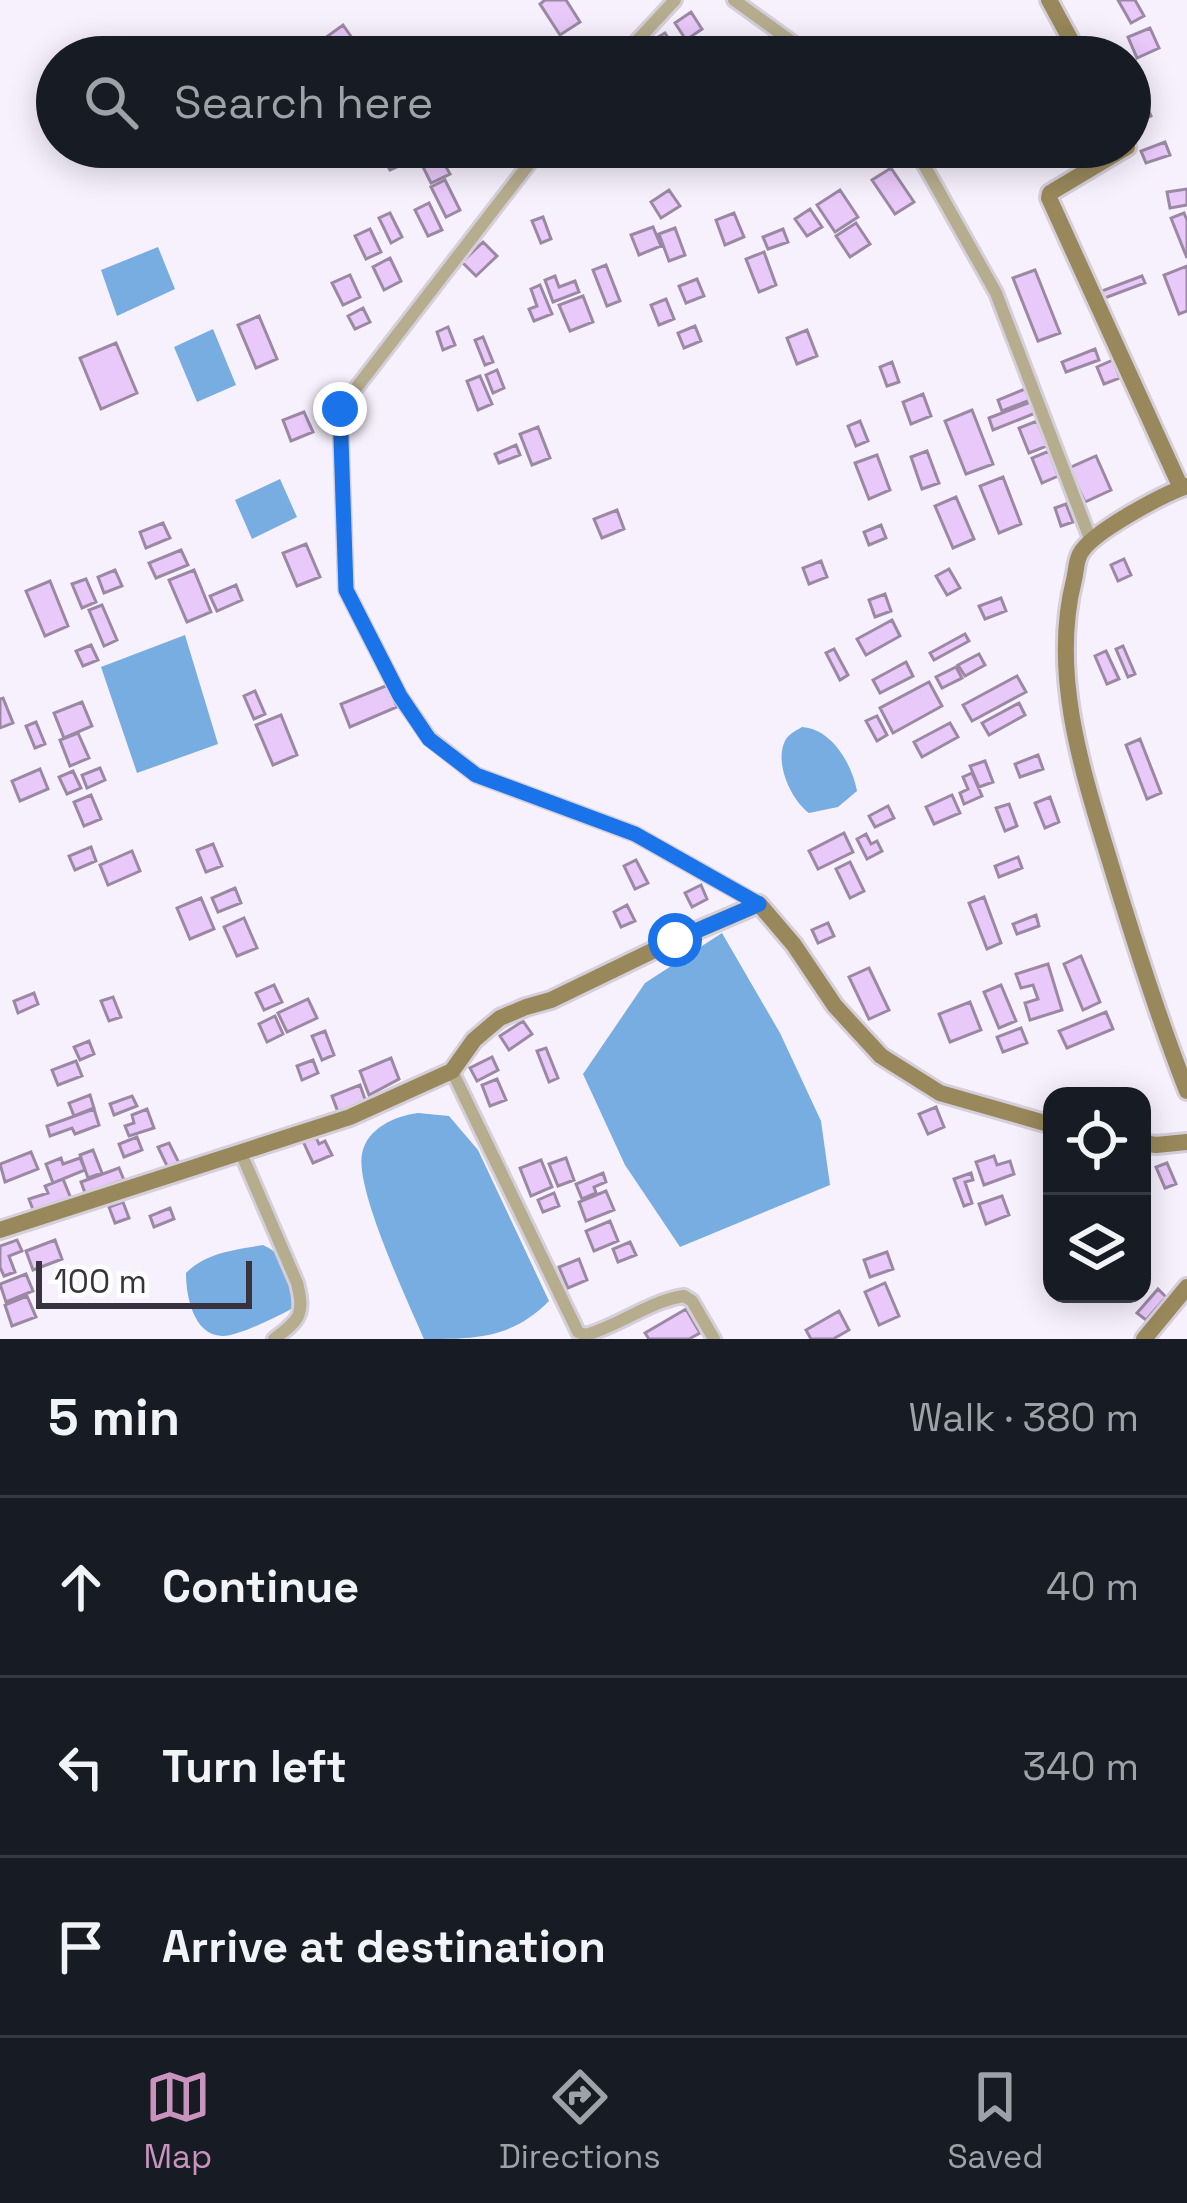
<!DOCTYPE html>
<meta charset="utf-8">
<style>
body{margin:0;font-family:"Space Grotesk",sans-serif;background:#242831;color:#f1f3f6}
.controls{position:absolute;right:36px;bottom:36px;display:grid;overflow:hidden;border-radius:24px;box-shadow:0 6px 30px #0003}
.controls button{width:108px;height:108px;display:grid;place-items:center;padding:0;border:0;border-bottom:3px solid #363941;background:#171b24;color:#f1f3f6;font:60px sans-serif}
.scale{position:absolute;left:36px;bottom:30px;width:216px;box-sizing:border-box;padding-left:12px;border:6px solid #37323d;border-top:0;font-size:33px;line-height:42px;white-space:nowrap;color:#37323d;-webkit-text-stroke:9px #fff;paint-order:stroke}
.stop{position:absolute;width:36px;height:36px;margin:-27px;border:9px solid #1a73e8;border-radius:50%;background:#fff}
.stop.end{background:#1a73e8;border-color:#fff;box-shadow:0 3px 12px #0008}
.list{margin:0;padding:0;list-style:none}
h2{display:flex;justify-content:space-between;align-items:center;height:156px;margin:0;padding:0 48px;font-size:51px}
h2 small{font-size:39px;font-weight:400;color:#9ea1a6}
.list li{display:grid;grid-template-columns:78px 1fr auto;gap:36px;align-items:center;box-sizing:border-box;height:180px;padding:0 48px;border-top:3px solid #363941}
.list b{display:block;font-size:45px;white-space:nowrap}
.list em{font-size:39px;font-style:normal;color:#9ea1a6}
.icon{flex:none;width:66px;height:66px;fill:none;stroke:currentColor;stroke-width:2;stroke-linecap:round;stroke-linejoin:round}
.map{position:relative;flex:none;width:1187px;height:1339px;overflow:hidden}
.search{position:absolute;background:#171b24;box-shadow:0 6px 30px #0003;left:36px;right:36px;top:36px;height:132px;display:flex;align-items:center;gap:30px;box-sizing:border-box;padding:0 42px;border-radius:66px;color:#9ea1a6;font-size:45px}
.sheet{height:696px;background:#171b24}
nav{display:flex;justify-content:space-around;align-items:center;box-sizing:border-box;height:168px;border-top:3px solid #363941;background:#171b24;font-size:33px;color:#9ea1a6}
nav a{display:grid;justify-items:center;gap:6px}
nav .on{color:#c894be}
.map>svg:first-child{display:block}
</style>
<div class="map">
<svg width="1187" height="1339" viewBox="0 0 1187 1339">
<rect width="100%" height="100%" fill="#f7f1fd"/>
<path fill="#78ade2" d="M158 247 175 289 117 316 101 270Z
M213 329 236 385 197 402 174 347Z
M280 479 297 517 252 539 235 500Z
M185 635 218 744 137 773 101 667Z
M802 727C832 729 852 764 857 791L838 807 809 813C791 800 773 761 786 739 789 734 797 730 802 727Z
M722 933 780 1033 821 1121 830 1185 680 1247 625 1165 583 1074 645 983Z
M418 1113 449 1116 478 1150 549 1301C511 1339 476 1339 424 1339 408 1302 355 1189 362 1154 367 1128 395 1116 418 1113Z
M263 1245C290 1257 292 1281 295 1307 281 1315 237 1337 222 1336 193 1335 186 1295 186 1273 207 1252 235 1250 263 1245Z"/>
<path fill="#e9c8fa" stroke="#9b89a4" stroke-width="3" d="M545 0H566L580 22 560 35 540 4Z
M1118 0H1135L1144 16 1131 23Z
M691 12 702 29 686 40 675 23Z
M343 25 362 52 356 57H339L325 38Z
M1150 28 1159 48 1137 58 1128 37Z
M665 33 677 52 670 57H660L650 42Z
M1141 93 1151 116 1130 125V98Z
M1165 142 1170 155 1146 163 1141 151Z
M396 150 403 164 390 170 383 157Z
M441 158 450 174 431 183 423 167Z
M891 168 914 202 895 214 872 180Z
M445 180 460 210 446 217 431 187Z
M1187 189V205L1170 208 1167 192Z
M669 190 680 206 661 218 651 202Z
M840 190 858 217 835 232 817 205Z
M429 203 442 230 428 236 415 210Z
M810 209 822 227 807 236 795 219Z
M390 213 402 237 391 243 379 218Z
M734 213 744 237 725 245 716 220Z
M1184 213 1187 220V258L1171 218Z
M543 217 551 239 541 243 532 221Z
M856 223 870 244 850 257 836 236Z
M653 227 661 246 639 255 631 235Z
M675 228 685 255 669 261 659 234Z
M370 229 381 252 366 259 355 236Z
M783 229 788 242 768 249 763 237Z
M483 242 497 256 476 276 462 262Z
M764 252 776 285 759 292 746 259Z
M390 258 401 281 384 290 373 267Z
M606 265 620 301 607 306 593 270Z
M1187 266V311L1179 314 1164 275Z
M1035 270 1060 333 1038 341 1013 278Z
M350 275 360 297 343 305 332 283Z
M555 276 559 287 575 281 579 292 553 302 545 280Z
M1142 276 1145 283 1102 299 1099 292Z
M697 279 704 296 686 303 679 286Z
M540 285 552 314 534 321 529 309 537 306 531 289Z
M583 296 593 322 570 331 559 305Z
M666 299 674 319 659 325 651 305Z
M363 308 370 322 355 329 348 316Z
M259 316 277 359 256 368 238 325Z
M695 326 701 341 684 348 678 333Z
M448 327 455 345 443 350 437 332Z
M807 330 817 356 797 364 787 338Z
M483 337 493 362 485 365 475 340Z
M116 343 137 393 101 409 80 358Z
M1095 349 1099 360 1066 372 1062 362Z
M1113 360 1120 378 1104 384 1097 367Z
M892 362 899 382 887 386 880 367Z
M497 370 504 388 493 393 486 375Z
M480 376 492 404 478 410 467 381Z
M1025 389 1030 400 1002 411 998 400Z
M923 394 931 416 911 424 903 402Z
M1033 401 1038 412 993 430 989 418Z
M972 410 993 464 966 474 945 421Z
M304 412 313 432 291 441 283 420Z
M860 421 868 441 856 446 848 426Z
M1037 421 1047 446 1029 453 1019 428Z
M538 427 550 458 532 465 520 434Z
M516 445 520 455 499 463 495 454Z
M927 451 939 483 922 489 911 457Z
M1049 451 1058 476 1042 483 1032 458Z
M877 455 890 490 869 499 855 463Z
M1096 456 1111 490 1085 502 1069 468Z
M1003 477 1021 524 999 533 980 486Z
M956 497 974 539 953 548 935 506Z
M1066 504 1073 522 1061 526 1055 508Z
M617 510 624 529 602 538 594 519Z
M163 523 170 538 146 548 140 532Z
M881 525 886 538 869 545 864 532Z
M306 544 320 577 297 586 283 553Z
M181 550 188 565 156 578 149 563Z
M1124 559 1131 575 1118 581 1111 565Z
M821 561 827 577 809 584 803 568Z
M949 569 960 588 947 595 936 576Z
M115 570 122 586 104 593 98 577Z
M194 570 211 612 187 622 169 580Z
M86 579 96 602 82 608 72 584Z
M50 581 68 626 45 636 26 591Z
M236 585 242 600 217 611 210 596Z
M885 594 891 611 875 617 869 600Z
M1001 598 1006 611 985 619 979 606Z
M102 605 117 640 104 646 89 610Z
M892 620 900 636 866 655 857 639Z
M965 634 969 641 934 660 930 653Z
M91 645 98 660 83 666 76 651Z
M1123 646 1135 674 1128 677 1116 649Z
M834 649 848 675 840 680 826 653Z
M1106 651 1119 679 1107 684 1095 656Z
M979 654 985 665 965 676 958 665Z
M906 662 913 676 880 693 873 680Z
M956 667 962 678 942 688 936 677Z
M1017 676 1026 692 972 721 963 705Z
M929 682 942 706 893 733 880 708Z
M388 685 397 707 350 727 341 704Z
M255 691 265 714 254 719 244 696Z
M3 698 13 723 0 728V699Z
M82 702 92 726 64 738 54 713Z
M1019 703 1025 715 989 735 982 723Z
M281 715 297 755 273 765 256 725Z
M877 716 887 735 877 741 866 721Z
M36 722 45 744 35 748 26 726Z
M950 723 958 737 922 757 914 742Z
M78 733 89 758 70 766 60 740Z
M1140 739 1161 793 1147 799 1126 745Z
M1038 755 1043 769 1020 777 1015 764Z
M985 761 993 782 979 787 970 766Z
M100 768 105 780 87 788 82 775Z
M40 769 48 789 20 801 12 781Z
M73 771 81 788 67 794 59 777Z
M972 773 982 796 964 804 960 793 968 789 963 777Z
M91 795 101 819 84 826 74 802Z
M952 795 960 813 934 824 926 807Z
M1050 797 1059 822 1045 828 1035 803Z
M1009 804 1017 826 1005 831 996 808Z
M888 806 894 818 875 827 869 816Z
M844 833 853 852 818 869 809 851Z
M866 834 871 844 877 841 882 851 867 859 857 839Z
M213 844 222 866 206 872 197 850Z
M91 847 96 861 75 870 69 856Z
M132 851 140 871 108 885 100 865Z
M1018 857 1022 868 999 877 995 866Z
M636 860 648 883 635 889 624 866Z
M850 862 864 891 850 898 836 869Z
M701 885 707 899 692 907 685 893Z
M235 888 241 903 218 912 212 898Z
M984 897 1001 943 987 949 969 903Z
M201 898 214 929 190 939 177 908Z
M627 905 635 921 621 927 614 912Z
M1036 915 1039 926 1017 934 1013 924Z
M244 918 257 948 237 956 224 927Z
M828 923 834 936 818 943 812 930Z
M1081 956 1100 1002 1083 1010 1064 964Z
M1048 964 1062 1010 1030 1020 1025 1003 1038 999 1033 985 1021 988 1016 974Z
M869 968 889 1010 869 1019 849 977Z
M274 985 282 1002 264 1010 256 993Z
M1001 985 1016 1021 999 1028 984 992Z
M34 993 38 1004 18 1013 14 1001Z
M113 997 121 1017 109 1021 101 1001Z
M308 999 317 1018 287 1032 278 1013Z
M970 1002 981 1030 950 1042 939 1014Z
M1106 1012 1113 1029 1067 1048 1059 1031Z
M275 1016 283 1034 267 1042 259 1024Z
M523 1021 532 1034 509 1050 500 1036Z
M1021 1028 1027 1043 1003 1052 997 1037Z
M325 1031 334 1055 322 1060 312 1036Z
M89 1041 94 1054 80 1060 74 1047Z
M546 1048 558 1078 549 1082 537 1051Z
M492 1057 498 1070 477 1081 470 1068Z
M391 1058 399 1079 369 1095 360 1071Z
M313 1060 318 1073 302 1080 297 1066Z
M76 1061 82 1076 58 1085 52 1070Z
M497 1079 506 1100 490 1106 482 1085Z
M360 1085 366 1102 338 1112 332 1096Z
M90 1095 94 1108 74 1116 69 1103Z
M132 1096 137 1106 114 1115 110 1104Z
M936 1107 944 1127 928 1134 919 1114Z
M94 1109 99 1125 75 1134 72 1128 50 1136 47 1126Z
M147 1109 154 1128 129 1136 125 1126 134 1123 132 1115Z
M314 1133 319 1144 325 1141 332 1155 313 1163 302 1139Z
M137 1137 142 1150 124 1157 119 1144Z
M169 1143 179 1163 168 1168 158 1147Z
M93 1150 102 1173 88 1178 80 1155Z
M31 1152 38 1169 5 1182 0 1164Z
M994 1156 997 1165 1010 1161 1014 1174 984 1185 976 1162Z
M61 1158 63 1164 80 1158 85 1170 53 1183 46 1164Z
M566 1158 574 1180 558 1186 549 1164Z
M541 1160 552 1187 531 1196 520 1168Z
M1167 1163 1176 1184 1165 1188 1156 1167Z
M119 1168 124 1180 101 1188 104 1195 88 1201 81 1182Z
M603 1173 606 1182 594 1187 596 1193 582 1199 576 1184Z
M971 1173 973 1180 965 1182 972 1203 964 1206 954 1179Z
M63 1179 72 1201 35 1215 29 1199 48 1193 45 1186Z
M606 1191 614 1210 586 1221 579 1202Z
M554 1193 559 1206 543 1212 538 1200Z
M1002 1196 1009 1215 986 1224 979 1204Z
M123 1202 129 1218 115 1223 109 1207Z
M170 1208 174 1219 154 1227 150 1216Z
M610 1221 618 1241 594 1251 586 1231Z
M17 1240 22 1251 9 1256 15 1272 4 1276 0 1267V1246Z
M55 1240 62 1259 33 1270 26 1251Z
M630 1242 636 1255 618 1262 613 1249Z
M887 1252 893 1269 870 1277 864 1260Z
M579 1259 587 1280 568 1288 559 1267Z
M26 1274 33 1291 6 1302 0 1284Z
M885 1283 899 1316 879 1325 865 1292Z
M1158 1289 1166 1297 1146 1320 1137 1313Z
M27 1296 36 1317 12 1326 5 1305Z
M686 1309 700 1333 689 1339H649L645 1333Z
M839 1311 849 1330 833 1339H811L806 1330Z"/>
<g fill="none" stroke-linecap="round" stroke-linejoin="round">
<defs>
<path id="street" d="M734 0 813 57
M622 57 675 0
M542 147 340 409 346 590 400 696 429 738 476 775 635 834 759 904
M914 147 996 293 1091 541
M452 1071 578 1332 586 1335C620 1325 650 1301 684 1296L692 1301 714 1339
M241 1153 297 1283C305 1314 300 1320 274 1339"/>
<path id="secondary" d="M1049 0 1080 57
M1127 147 1050 193 1049 198 1181 488
M1187 486C1164 494 1091 532 1080 554 1076 561 1076 572 1074 580 1049 678 1086 782 1114 875 1136 947 1159 1020 1187 1091
M1142 1143 1156 1145 1187 1142
M0 1230 350 1117 452 1071 474 1040 500 1018 526 1007 551 1000 675 940 759 904 794 945 835 1006 881 1056 940 1093 1052 1125
M1144 1339 1187 1287"/>
</defs>
<use href="#street" stroke="#d4cfda" stroke-width="18"/>
<use href="#secondary" stroke="#d4cfda" stroke-width="22"/>
<use href="#street" stroke="#b6ac8e" stroke-width="12"/>
<use href="#secondary" stroke="#98885b" stroke-width="16"/>
</g>
<g fill="none" stroke-linecap="round" stroke-linejoin="round">
<path stroke="#1a73e8" stroke-width="15" d="M340 409 346 590 400 696 429 739 476 775 635 834 759 904 675 940"/>
</g>
</svg>
<div class="controls">
<button><svg class="icon" aria-label="locate" viewBox="0 0 24 24"><circle cx="12" cy="12" r="6"/><path d="M12 2v4M12 18v4M2 12h4M18 12h4"/></svg></button>
<button><svg class="icon" aria-label="layers" viewBox="0 0 24 24"><path d="M12 4l9 5-9 5-9-5zM3 14l9 5 9-5"/></svg></button>
</div>
<div class="scale">100 m</div>
<div class="stop" style="left:675px;top:940px"></div>
<div class="stop end" style="left:340px;top:409px"></div>
<div class="search"><svg class="icon" aria-label="search" viewBox="0 0 24 24"><circle cx="10" cy="10" r="6"/><path d="M15 15l6 6"/></svg>Search here</div>
</div>
<section class="sheet">
<h2>5 min<small>Walk · 380 m</small></h2>
<ul class="list">
<li><svg class="icon" aria-label="ahead" viewBox="0 0 24 24"><path d="M12 20V5M6 11l6-6 6 6"/></svg><div><b>Continue</b></div><em>40 m</em></li>
<li><svg class="icon" aria-label="left" viewBox="0 0 24 24"><path d="M17 20v-9H6M10 6l-5 5 5 5"/></svg><div><b>Turn left</b></div><em>340 m</em></li>
<li><svg class="icon" aria-label="arrive" viewBox="0 0 24 24"><path d="M6 21V4h12l-3 4 3 4H6"/></svg><div><b>Arrive at destination</b></div></li>
</ul>
</section>
<nav>
<a class="on"><svg class="icon" aria-label="map" viewBox="0 0 24 24"><path d="M3 6l6-2 6 2 6-2v14l-6 2-6-2-6 2zM9 4v14M15 6v14"/></svg>Map</a>
<a><svg class="icon" aria-label="directions" viewBox="0 0 24 24"><path d="M12 3l9 9-9 9-9-9zM9 14v-3h6M13 9l2 2-2 2"/></svg>Directions</a>
<a><svg class="icon" aria-label="saved" viewBox="0 0 24 24"><path d="M7 4h10v16l-5-4-5 4z"/></svg>Saved</a>
</nav>
